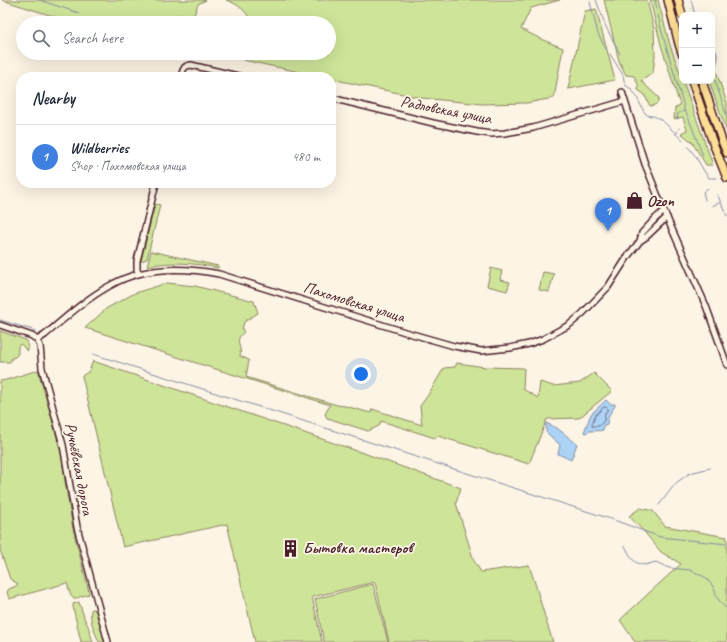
<!DOCTYPE html>
<meta charset="utf-8">
<style>
body{margin:0;font-family:Caveat,sans-serif;background:#f6f6f7;color:#1f2937}
.controls{position:absolute;right:12px;top:12px;display:grid;overflow:hidden;border-radius:8px;box-shadow:0 4px 16px #0002}
.controls button{width:36px;height:36px;display:grid;place-items:center;padding:0;border:0;border-bottom:1px solid #e0e1e3;background:#fff;color:#1f2937;font:20px sans-serif}
.you{position:absolute;left:361px;top:374px;width:14px;height:14px;margin:-10px;border:3px solid #fff;border-radius:50%;background:#1a73e8;box-shadow:0 0 0 6px #1a73e833}
.badge{display:grid;place-items:center;width:26px;height:26px;border-radius:50%;background:#1a73e8;color:#fff;font-size:13px;font-weight:700}
.pin{position:absolute;translate:-50% -33px;filter:drop-shadow(0 1px 2px #0008)}
.pin::after{content:'';position:absolute;top:21px;width:14px;height:12px;background:inherit;clip-path:polygon(0 0,100% 0,50% 100%)}
.list{margin:0;padding:0;list-style:none}
h2{display:flex;justify-content:space-between;align-items:center;height:52px;margin:0;padding:0 16px;font-size:17px}
h2 small{font-size:13px;font-weight:400;color:#747a83}
.list li{display:grid;grid-template-columns:26px 1fr auto;gap:12px;align-items:center;box-sizing:border-box;height:64px;padding:0 16px;border-top:1px solid #e0e1e3}
.list b{display:block;font-size:15px;white-space:nowrap}
.list p{margin:0;font-size:13px;white-space:nowrap;color:#747a83}
.list em{font-size:13px;font-style:normal;color:#747a83}
.icon{flex:none;width:22px;height:22px;fill:none;stroke:currentColor;stroke-width:2;stroke-linecap:round;stroke-linejoin:round}
.map{position:relative;flex:none;width:727px;height:642px;overflow:hidden}
.search{position:absolute;background:#fff;box-shadow:0 4px 16px #0002;left:16px;top:16px;width:320px;height:44px;display:flex;align-items:center;gap:10px;box-sizing:border-box;padding:0 14px;border-radius:22px;color:#747a83;font-size:15px}
.panel{position:absolute;background:#fff;box-shadow:0 4px 16px #0002;left:16px;top:72px;width:320px;height:116px;border-radius:16px}
.map>svg:first-child{display:block}
</style>
<div class="map">
<svg width="727" height="642" viewBox="0 0 727 642">
<rect width="100%" height="100%" fill="#fcf5e5"/>
<filter id="ink" filterUnits="userSpaceOnUse"><feTurbulence type="fractalNoise" baseFrequency=".025" numOctaves="2"/><feDisplacementMap in="SourceGraphic" scale="8" xChannelSelector="R" yChannelSelector="G"/><feConvolveMatrix kernelMatrix="1 2 1 2 8 2 1 2 1" color-interpolation-filters="sRGB"/></filter>
<g filter="url(#ink)">
<path fill="#cee499" stroke="#8c8262" d="M2 0H206L198 4 194 15H177L170 23H75Z
M226 0H560L531 8 521 29 543 40 563 48 554 98 527 103 482 104 422 98 331 79V77H323L243 60V53H329V23H252C247 11 238 4 226 0Z
M604 0H647L654 29 655 56 653 73 641 81 659 98C658 104 656 105 650 106L644 94 638 90V84L634 76 626 75 619 61Z
M650 0H658L670 45 713 165H706L692 142 681 133 687 130 683 117 674 119 675 108 680 105 661 45Z
M596 9 615 80 568 89 585 11Z
M712 51 715 52C717 60 714 61 715 68L727 103V132L709 81H712Z
M155 204 160 205 147 259 141 261Z
M151 251 218 266V268C194 263 171 261 147 266Z
M491 268 502 271 500 280 510 282 507 291 487 286Z
M543 272 554 274 549 292 539 290Z
M167 283 195 286 254 301 258 313 244 322 242 329 244 332C242 334 240 336 239 338 237 344 242 349 240 356L249 360 246 377 337 405 345 406 371 413 372 409 422 425 420 406 428 395 444 368 455 367 457 363 485 367 524 368 523 389 538 398 540 382 553 386 580 383 594 373 612 391 579 418 547 419 529 464 438 436 435 438 381 421 379 426 368 431 327 418 325 414 330 405 85 328 107 308 135 293Z
M0 331 26 340 28 347V351L25 349 23 346 20 344 18 347V354L15 357 12 358 10 362H0Z
M93 361 369 455 461 488 456 503 474 561 481 572 529 565C538 590 544 617 553 642H389L375 582 312 597 322 642H255L227 524 123 547 82 376 89 371Z
M38 370 62 456 65 482 73 529 89 592V594C70 600 73 602 67 583L9 599 7 592 9 589 16 586 18 584 10 579 0 550V381L6 380Z
M640 508 653 511 665 526 727 537V642H635L620 620 650 592 681 564 661 552 646 534 629 516Z
M373 584 388 642H324L315 599Z
M79 602 85 620 88 626 93 642H81L73 607V604Z
M92 609H94L96 612 105 642H99C95 632 89 621 91 610Z"/>
<path fill="#acd2f5" stroke="#858aa4" d="M606 400 610 404H615V406L609 415 607 424 604 425 603 430C596 432 593 429 585 433L584 432 591 414Z
M546 423 557 428 577 444 571 460 558 454 560 445 546 432Z"/>
<g fill="none" stroke-linecap="round" stroke-linejoin="round">
<path stroke="#71677c" stroke-width="1" d="M604 407H606L608 409 605 413 604 421 599 426H592V424L595 416Z"/>
<path stroke="#858aa4" stroke-width="1" d="M39 0 79 13
M596 0 606 27 620 54
M655 0 661 29 684 107V110L687 114 703 156
M691 0 695 15
M590 2 598 34 606 49
M712 37 713 40
M610 54 623 75 625 85C633 89 637 96 640 104 642 107 643 111 645 113 648 117 652 115 656 117 666 122 674 133 683 140
M716 66 718 58 716 51
M712 71 727 117
M678 119 677 114 684 111
M676 134 679 128
M688 147C697 156 701 168 709 178H717
M717 194 727 216
M705 200 703 192 708 188
M712 206 721 202
M0 320 36 331
M93 354 611 519 660 537 727 544
M659 505 676 483 690 473 710 468
M625 546 632 559 637 563 645 565 656 562 669 568 690 570 705 577 712 585 715 591 716 596 721 603 727 609"/>
<defs>
<path id="minor" d="M181 77C183 70 183 66 191 65L242 77
M622 92 645 164 664 211 706 306 719 342 727 365
M331 98 433 123 477 132 491 134 505 133 533 128 625 101
M640 241 646 237 667 217
M138 274 137 269V261L156 183
M0 325 32 336 37 340 40 346 42 368 63 445 77 527 108 642
M37 340 45 335C66 317 87 298 111 285 144 266 183 267 219 274L405 332 454 346 481 351 510 348 529 344 543 339 569 325 582 314 608 287 628 256 640 241 642 233 656 218 664 211"/>
<path id="highway" d="M668 0 679 44 682 53
M678 0 682 15
M692 81 713 143 727 178
M702 81 722 141 727 153"/>
</defs>
<use href="#minor" stroke="#4a1f2b" stroke-width="8"/>
<use href="#highway" stroke="#4a1f2b" stroke-width="10"/>
<use href="#minor" stroke="#fcf5e5" stroke-width="5"/>
<use href="#highway" stroke="#fcde96" stroke-width="7"/>
</g>
</g>
<defs>
<symbol id="shop-bare" viewBox="-9 -9 18 18"><path d="M-5-2.5h2.3a2.7 3.5 0 0 1 5.4 0H5L5.5 6h-11ZM-1.5-2.5h3a1.5 2.3 0 0 0-3 0Z" fill="#4a1f2b" stroke="#fcf5e5" stroke-width="2.5" paint-order="stroke"/></symbol>
<symbol id="building-bare" viewBox="-9 -9 18 18"><path d="M-4-6H4V6H1V3H-1V6H-4ZM-2.5-4.3h1.7v1.8h-1.7ZM.8-4.3h1.7v1.8H.8ZM-2.5-1h1.7V.8h-1.7ZM.8-1h1.7V.8H.8Z" fill="#4a1f2b" stroke="#fcf5e5" stroke-width="2.5" paint-order="stroke"/></symbol>
</defs>
<g fill-rule="evenodd">
<use href="#shop-bare" x="622" y="188" width="25" height="25"/>
<use href="#building-bare" x="278" y="536" width="25" height="25"/>
</g>
<g text-anchor="middle" dominant-baseline="central" stroke-width="3.5" stroke-linejoin="round" paint-order="stroke">
<g font-size="16" fill="#4a1f2b" stroke="#fcf5e5">
<text transform="translate(446 110) rotate(11)">Радловская улица</text>
<text transform="translate(354 302) rotate(17)">Пахомовская улица</text>
<text transform="translate(79 469) rotate(79)">Ручьёвская дорога</text>
</g>
<g font-size="16" font-weight="bold" fill="#4a1f2b" stroke="#fcf5e5" text-anchor="start">
<text x="647" y="201">Ozon</text>
<text x="303" y="548">Бытовка мастеров</text>
</g>
</g>
</svg>
<div class="controls">
<button>+</button>
<button>−</button>
</div>
<div class="you"></div>
<div class="pin badge" style="left:608px;top:231px;background:#3f7fe0">1</div>
<div class="search"><svg class="icon" aria-label="search" viewBox="0 0 24 24"><circle cx="10" cy="10" r="6"/><path d="M15 15l6 6"/></svg>Search here</div>
<section class="panel">
<h2>Nearby<small></small></h2>
<ul class="list">
<li><span class="badge" style="background:#3f7fe0">1</span><div><b>Wildberries</b><p>Shop · Пахомовская улица</p></div><em>480 m</em></li>
</ul>
</section>
</div>
